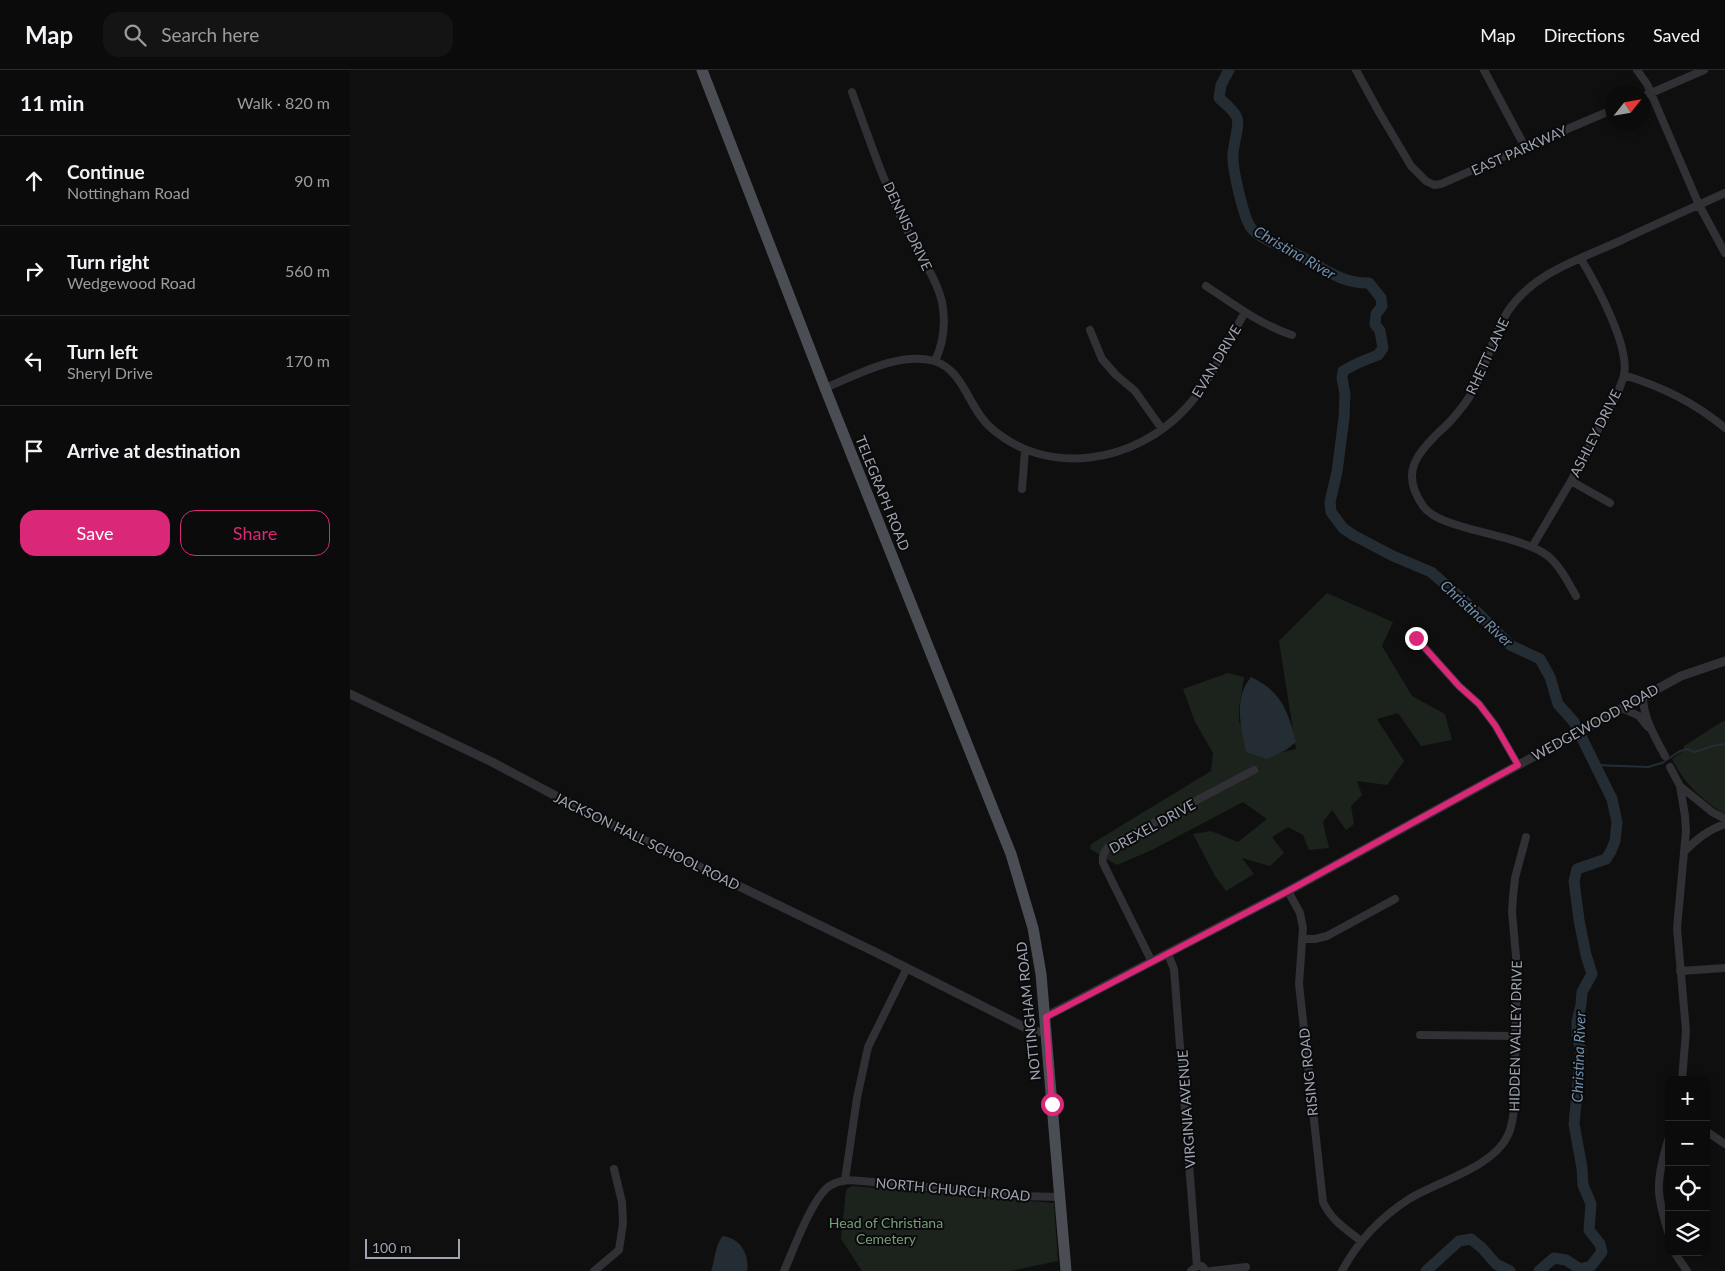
<!DOCTYPE html>
<meta charset="utf-8">
<style>
body{margin:0;font-family:Lato,sans-serif;background:#141415;color:#f1f3f6}
.controls{position:absolute;right:15px;bottom:15px;display:grid;overflow:hidden;border-radius:10px;box-shadow:0 2px 8px #0003}
.controls button{width:45px;height:45px;display:grid;place-items:center;padding:0;border:0;border-bottom:1px solid #2b2b2d;background:#0b0b0c;color:#f1f3f6;font:25px sans-serif}
.compass{position:absolute;left:1255px;top:15px;width:45px;height:45px;border-radius:50%;background:#0b0b0c;box-shadow:0 2px 8px #0003;rotate:59deg}
.scale{position:absolute;left:15px;bottom:12px;width:95px;box-sizing:border-box;padding-left:5px;border:2px solid #9fa4b2;border-top:0;font-size:14px;line-height:18px;white-space:nowrap;color:#9fa4b2;-webkit-text-stroke:4px #0a0a0b;paint-order:stroke}
.stop{position:absolute;width:15px;height:15px;margin:-11px;border:4px solid #db2777;border-radius:50%;background:#fff}
.stop.end{background:#db2777;border-color:#fff;box-shadow:0 1px 5px #0008}
.list{margin:0;padding:0;list-style:none}
h2{display:flex;justify-content:space-between;align-items:center;height:65px;margin:0;padding:0 20px;font-size:21px}
h2 small{font-size:16px;font-weight:400;color:#9a9b9d}
.list li{display:grid;grid-template-columns:32px 1fr auto;gap:15px;align-items:center;box-sizing:border-box;height:90px;padding:0 20px;border-top:1px solid #2b2b2d}
.list b{display:block;font-size:19px;white-space:nowrap}
.list p{margin:0;font-size:16px;white-space:nowrap;color:#9a9b9d}
.list em{font-size:16px;font-style:normal;color:#9a9b9d}
.actions{display:flex;gap:10px;padding:15px 20px}
.actions a{flex:1;padding:11px 0;border:1px solid #db2777;border-radius:15px;text-align:center;font-size:18px;color:#db2777}
.actions .main{background:#db2777;color:#fff}
.icon{flex:none;width:28px;height:28px;fill:none;stroke:currentColor;stroke-width:2;stroke-linecap:round;stroke-linejoin:round}
.map{position:relative;flex:none;width:1375px;height:1201px;overflow:hidden}
header{display:flex;align-items:center;gap:30px;box-sizing:border-box;height:70px;padding:0 25px;background:#0b0b0c;border-bottom:1px solid #2b2b2d}
header strong{font-size:24px}
nav{display:flex;gap:28px;margin-inline-start:auto;font-size:18px}
.search{width:350px;height:45px;background:#141415;display:flex;align-items:center;gap:12px;box-sizing:border-box;padding:0 18px;border-radius:15px;color:#9a9b9d;font-size:19px}
main{display:flex}
aside{flex:1;background:#0b0b0c}
.map>svg:first-child{display:block}
</style>
<header>
<strong>Map</strong>
<div class="search"><svg class="icon" aria-label="search" viewBox="0 0 24 24"><circle cx="10" cy="10" r="6"/><path d="M15 15l6 6"/></svg>Search here</div>
<nav><a>Map</a><a>Directions</a><a>Saved</a></nav>
</header>
<main>
<aside>
<h2>11 min<small>Walk · 820 m</small></h2>
<ul class="list">
<li><svg class="icon" aria-label="ahead" viewBox="0 0 24 24"><path d="M12 20V5M6 11l6-6 6 6"/></svg><div><b>Continue</b><p>Nottingham Road</p></div><em>90 m</em></li>
<li><svg class="icon" aria-label="right" viewBox="0 0 24 24"><path d="M7 20v-9h11M14 6l5 5-5 5"/></svg><div><b>Turn right</b><p>Wedgewood Road</p></div><em>560 m</em></li>
<li><svg class="icon" aria-label="left" viewBox="0 0 24 24"><path d="M17 20v-9H6M10 6l-5 5 5 5"/></svg><div><b>Turn left</b><p>Sheryl Drive</p></div><em>170 m</em></li>
<li><svg class="icon" aria-label="arrive" viewBox="0 0 24 24"><path d="M6 21V4h12l-3 4 3 4H6"/></svg><div><b>Arrive at destination</b></div></li>
</ul>
<div class="actions"><a class="main">Save</a><a>Share</a></div>
</aside>
<div class="map">
<svg width="1375" height="1201" viewBox="0 0 1375 1201">
<rect width="100%" height="100%" fill="#0f0f10"/>
<path fill="#1b231c" d="M977 523 1043 552 1032 576 1062 626 1095 644 1102 670 1071 676 1048 643 1027 649 1054 691 1037 715 1007 711 1012 725 1001 736 1004 754 996 760 982 740 973 752 979 778 959 780 953 765 938 757 922 767 934 783 920 796 892 788 904 804 876 821 865 806 843 764 861 761 888 772 917 749 893 732 802 780 767 795 740 779 741 774 861 701 863 683 845 652 833 619 878 603 894 607 889 638V652L912 687 946 679 929 571Z
M1373 651H1375V745C1352 729 1334 714 1322 689L1333 681 1334 676Z
M502 1116 704 1133 708 1191 660 1201H512L491 1169 496 1120Z"/>
<path fill="#252d34" d="M901 607C931 621 938 641 946 672L936 680 917 689 896 682C891 656 883 629 901 607Z
M373 1166C390 1168 400 1185 397 1201H361C365 1190 365 1174 373 1166Z"/>
<g fill="none" stroke-linecap="round" stroke-linejoin="round">
<path stroke="#252d34" stroke-width="2" d="M1244 695 1298 697 1312 693 1330 681 1337 679 1345 682 1363 676 1375 674"/>
<path stroke="#252d34" stroke-width="11" d="M879 0 871 15 869 28C874 33 885 41 887 48 890 55 883 75 883 85 882 97 894 151 902 159 913 171 937 178 952 187 974 199 993 214 1019 213L1031 228 1032 236 1026 244 1025 254 1030 261 1033 278 1028 285 1008 293 993 301 992 308 995 324 994 348 987 402 980 432 981 442 993 458 1003 465 1043 486 1081 502 1127 542 1160 575 1190 589 1200 607 1208 634 1224 652 1262 729 1267 752 1265 771 1261 781 1256 789 1227 799 1224 811 1229 850 1236 885 1242 904 1232 922 1231 935 1227 951V966L1231 980 1224 1054 1232 1098 1233 1115 1241 1134 1239 1160 1250 1174 1252 1182 1241 1196 1230 1199 1216 1190 1204 1188 1189 1201
M1076 1201 1109 1171 1121 1169 1132 1178 1146 1194 1160 1201"/>
<path stroke="#303035" stroke-width="8" d="M1006 0 1029 42 1061 96 1076 111 1084 115 1091 114C1148 89 1205 64 1262 40
M1134 0 1175 77
M1287 0 1297 14 1349 135 1375 183
M502 22C519 69 535 116 557 160 568 184 586 206 592 232 596 253 594 272 585 291
M1292 27 1354 0
M856 216C883 234 911 255 942 265
M740 260 752 289 766 305 785 321 812 359
M1274 305C1312 317 1344 332 1375 358
M475 318C507 305 549 281 584 291 614 300 618 337 639 356 696 409 786 393 836 338 861 311 877 274 895 242
M1221 411 1260 433
M672 419 675 380
M1182 477 1221 411 1269 320C1270 315 1273 310 1274 305 1280 276 1246 214 1231 189
M1226 526C1218 512 1210 496 1198 486 1168 463 1090 461 1073 436 1050 403 1066 385 1090 361 1099 354 1106 345 1113 336 1135 308 1139 271 1158 241 1184 202 1231 189 1272 170 1306 154 1340 139 1375 123
M1066 568 1109 616 1129 634 1145 655 1168 695
M1293 626C1293 648 1305 667 1315 686
M1272 638 1289 646 1298 657
M1320 697 1330 716 1362 742 1375 749
M1330 716 1335 746 1336 761 1327 858 1336 961 1332 1010
M1335 781C1348 768 1358 760 1375 754
M938 821 950 843 953 858 949 914 973 1132C981 1150 996 1159 1011 1171
M953 869H965L977 866 1045 829
M818 884 824 899 847 1196
M802 892 753 793C752 787 753 783 758 777L904 700
M1330 901 1375 898
M1070 965 1165 966
M1356 1061 1375 1074
M1319 1067C1314 1084 1308 1104 1309 1122 1310 1137 1315 1151 1319 1165
M495 1110 507 1028 518 977 557 898
M1324 1182 1337 1201
M244 1201 269 1180 273 1153 272 1132 264 1099
M434 1201C443 1181 463 1125 481 1115 491 1109 501 1110 512 1111L670 1126 710 1127
M841 1201 847 1196H852L856 1201
M861 1201 896 1197
M992 1201C1008 1171 1031 1147 1059 1129 1088 1111 1144 1097 1158 1065 1162 1057 1163 1048 1164 1039L1167 897 1162 842 1163 827 1165 808 1176 767"/>
<path stroke="#303035" stroke-width="9" d="M0 624 142 692 238 743 525 882 684 962 697 961
M695 947 938 821 1331 606 1375 591"/>
<path stroke="#4b4d55" stroke-width="11" d="M352 0 475 318 661 784 683 858 691 904 716 1201"/>
</g>
<g fill="none" stroke-linecap="round" stroke-linejoin="round">
<path stroke="#db2777" stroke-width="6" d="M702 1034 696 947 938 821 1168 695 1145 655 1129 634 1109 616 1066 568"/>
</g>
<g text-anchor="middle" dominant-baseline="central" stroke-width="4" stroke-linejoin="round" paint-order="stroke">
<g font-size="14" fill="#9fa4b2" stroke="#0a0a0b">
<text transform="translate(1169 80) rotate(-24)">EAST PARKWAY</text>
<text transform="translate(558 156) rotate(65)">DENNIS DRIVE</text>
<text transform="translate(1137 286) rotate(-65)">RHETT LANE</text>
<text transform="translate(866 291) rotate(-59)">EVAN DRIVE</text>
<text transform="translate(1245 363) rotate(-63)">ASHLEY DRIVE</text>
<text transform="translate(533 423) rotate(68)">TELEGRAPH ROAD</text>
<text transform="translate(1245 652) rotate(-29)">WEDGEWOOD ROAD</text>
<text transform="translate(802 756) rotate(-29)">DREXEL DRIVE</text>
<text transform="translate(297 771) rotate(26)">JACKSON HALL SCHOOL ROAD</text>
<text transform="translate(678 941) rotate(-96)">NOTTINGHAM ROAD</text>
<text transform="translate(1165 966) rotate(-89)">HIDDEN VALLEY DRIVE</text>
<text transform="translate(958 1002) rotate(-96)">RISING ROAD</text>
<text transform="translate(836 1039) rotate(-94)">VIRGINIA AVENUE</text>
<text transform="translate(603 1119) rotate(5)">NORTH CHURCH ROAD</text>
</g>
<g font-size="14" fill="#749f79" stroke="#0a0a0b">
<text x="536" y="1152">Head of Christiana<tspan x="536" dy="16">Cemetery</tspan></text>
</g>
<g font-size="15" font-style="italic" fill="#7290b0" stroke="#0a0a0b">
<text transform="translate(945 182) rotate(30)">Christina River</text>
<text transform="translate(1127 543) rotate(42)">Christina River</text>
<text transform="translate(1228 987) rotate(-88)">Christina River</text>
</g>
</g>
</svg>
<div class="controls">
<button>+</button>
<button>−</button>
<button><svg class="icon" aria-label="locate" viewBox="0 0 24 24"><circle cx="12" cy="12" r="6"/><path d="M12 2v4M12 18v4M2 12h4M18 12h4"/></svg></button>
<button><svg class="icon" aria-label="layers" viewBox="0 0 24 24"><path d="M12 4l9 5-9 5-9-5zM3 14l9 5 9-5"/></svg></button>
</div>
<svg class="compass" viewBox="-18 -18 36 36"><path d="M0-13l5 13h-10z" fill="#e53935"/><path d="M0 13l5-13h-10z" fill="#9a9b9d"/></svg>
<div class="scale">100 m</div>
<div class="stop" style="left:702px;top:1034px"></div>
<div class="stop end" style="left:1066px;top:568px"></div>
</div>
</main>
